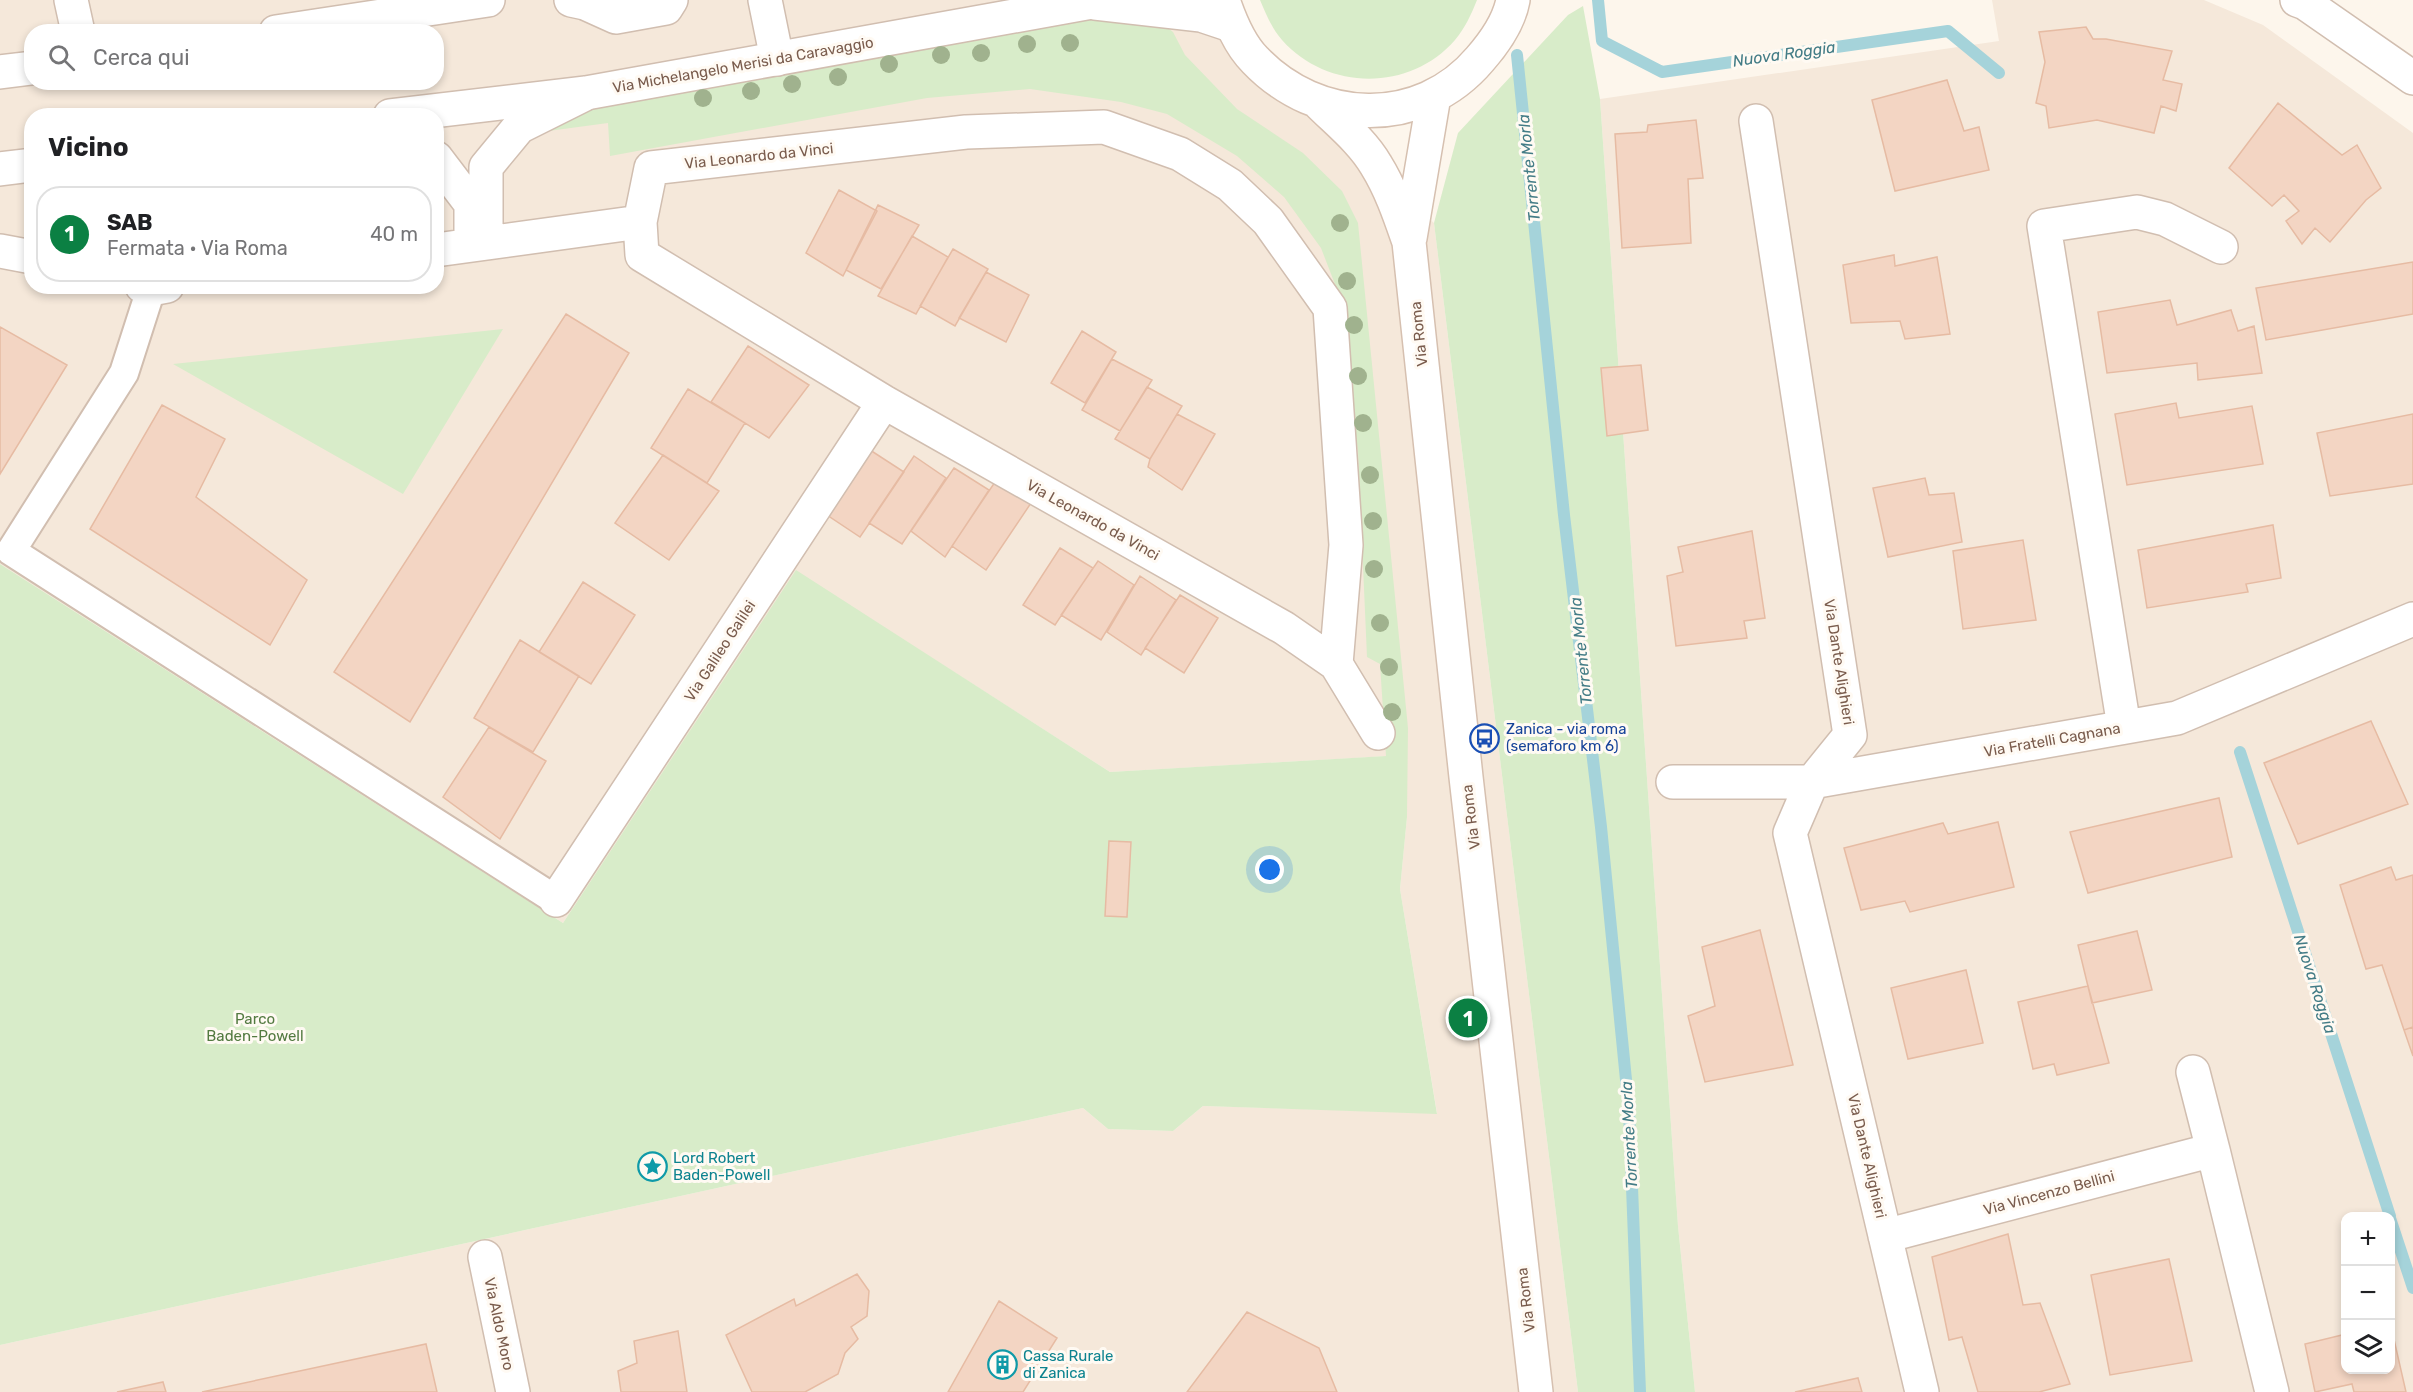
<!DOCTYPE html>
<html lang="it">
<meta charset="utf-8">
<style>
body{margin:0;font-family:Rubik,sans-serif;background:#f6f6f6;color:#202124}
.controls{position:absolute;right:18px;bottom:18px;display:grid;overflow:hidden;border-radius:12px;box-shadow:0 3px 9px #0003}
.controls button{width:54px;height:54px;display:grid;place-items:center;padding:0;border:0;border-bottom:2px solid #e0e0e0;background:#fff;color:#202124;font:30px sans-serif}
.you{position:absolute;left:1270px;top:870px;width:21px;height:21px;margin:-15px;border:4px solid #fff;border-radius:50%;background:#1a73e8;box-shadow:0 0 0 9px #1a73e833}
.badge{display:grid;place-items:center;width:39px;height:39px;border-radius:50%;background:#0b8043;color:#fff;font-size:20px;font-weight:700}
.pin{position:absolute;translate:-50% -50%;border:3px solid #fff;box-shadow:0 2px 6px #0006}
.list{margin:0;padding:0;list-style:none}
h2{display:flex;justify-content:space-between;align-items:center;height:78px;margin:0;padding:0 24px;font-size:26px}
h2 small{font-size:20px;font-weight:400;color:#757577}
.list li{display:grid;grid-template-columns:39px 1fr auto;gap:18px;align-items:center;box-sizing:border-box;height:96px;margin:0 12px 12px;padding:0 12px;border:2px solid #e0e0e0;border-radius:24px}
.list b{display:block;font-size:22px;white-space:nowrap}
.list p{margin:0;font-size:20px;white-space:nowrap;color:#757577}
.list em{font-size:20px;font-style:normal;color:#757577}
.icon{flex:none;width:33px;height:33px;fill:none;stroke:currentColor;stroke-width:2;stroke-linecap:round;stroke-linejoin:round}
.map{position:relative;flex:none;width:2413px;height:1392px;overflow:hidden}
.search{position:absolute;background:#fff;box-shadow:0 3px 9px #0003;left:24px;top:24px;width:420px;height:66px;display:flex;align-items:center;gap:15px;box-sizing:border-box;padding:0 21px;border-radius:24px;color:#757577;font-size:22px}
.panel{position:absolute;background:#fff;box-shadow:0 3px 9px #0003;left:24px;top:108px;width:420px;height:186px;border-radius:24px}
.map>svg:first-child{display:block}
</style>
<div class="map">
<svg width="2413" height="1392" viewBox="0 0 2413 1392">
<rect width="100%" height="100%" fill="#fdf6ec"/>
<path fill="#f5e8da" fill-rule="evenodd" d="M0 0H1190L1434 223 1578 1392H0V1345L1083 1108 1108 1129 1173 1131 1203 1106 1437 1113 1400 889 1407 817V755L1110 772 796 571 563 923 0 564ZM32 32H436V82H32ZM32 116H436V286H32Z
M1992 0H2204L2263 25 2413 133V1392H1695L1678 1226 1600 99 1999 41ZM2346 1216H2390V1370H2346Z"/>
<path fill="#d8ecc9" d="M1260 0H1477C1471 15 1465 28 1455 40 1410 92 1327 91 1282 40 1272 29 1266 14 1260 0Z
M1583 6 1600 99 1678 1226 1695 1392H1578L1434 223 1458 133 1568 15Z
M1094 18 1160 22 1173 32 1185 55 1237 109 1303 153 1342 191 1358 223 1408 728 1407 817 1400 889 1437 1114 1203 1106 1173 1131 1108 1129 1083 1108 0 1345V564L563 923 796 570 1110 772 1386 756 1380 664 1367 657 1358 451 1338 292 1321 248 1284 197 1237 156 1167 114 1121 102 1030 89 927 98 610 156 608 123 541 132 600 102Z
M503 329 403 494 173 364Z"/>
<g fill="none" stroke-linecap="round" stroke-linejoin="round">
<path stroke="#a5d3da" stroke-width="12" d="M1598 0 1602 41 1662 72 1948 31 1999 73
M1517 55 1564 515 1601 827 1629 1110 1640 1392
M2240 752 2390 1216
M2390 1218 2413 1288"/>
</g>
<path fill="#f3d5c3" stroke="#e6bba3" stroke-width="1.5" d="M2086 27 2093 39H2106L2172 51 2163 80 2182 84 2176 111 2161 106 2154 133 2097 120 2049 128 2046 106 2036 103 2045 62 2039 32Z
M1947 80 1964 131 1979 127 1989 170 1895 191 1872 100Z
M2278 103 2342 155 2357 145 2381 188 2366 200 2330 242 2315 228 2302 244 2286 221 2299 211 2284 195 2272 206 2229 168Z
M1696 120 1703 178 1688 179 1691 243 1622 248 1615 134 1647 132 1648 125Z
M839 190 877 211 843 276 806 253Z
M878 205 919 225 881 289 846 270Z
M912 236 948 257 916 314 878 296Z
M953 249 988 269 955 326 920 306Z
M1894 255 1895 266 1937 257 1950 334 1905 339 1900 321 1851 323 1843 265Z
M2413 262V314L2266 340 2256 288Z
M986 272 1029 295 1006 342 959 318Z
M2170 300 2177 325 2231 310 2238 331 2254 326 2262 373 2198 380 2197 363 2107 373 2098 312Z
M566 314 629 353 410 722 334 672Z
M0 327 67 365 0 474Z
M1082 331 1116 352 1085 403 1051 383Z
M748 346 809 385 769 438 711 402Z
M1112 359 1152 380 1120 431 1082 410Z
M1641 365 1648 430 1607 436 1601 368Z
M1147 387 1182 406 1150 459 1115 439Z
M688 389 745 423 707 483 651 448Z
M2176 403 2179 418 2252 406 2263 464 2127 485 2115 414Z
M162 405 225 439 196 497 307 580 270 645 90 529Z
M1177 414 1215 434 1182 490 1148 467 1150 459Z
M2413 414V484L2330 496 2317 433Z
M870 450 904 472 860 537 827 515Z
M663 455 719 491 669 560 615 523Z
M914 456 946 478 902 544 869 523Z
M954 468 989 490 945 557 911 531Z
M1925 478 1929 495 1954 493 1962 542 1888 557 1873 488Z
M995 482 1031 503 986 570 952 546Z
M2273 525 2281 578 2246 584 2248 592 2147 608 2138 550Z
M1752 531 1765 618 1744 621 1747 638 1676 646 1667 576 1683 572 1678 547Z
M2023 540 2036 620 1963 629 1953 551Z
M1060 548 1093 568 1055 625 1023 605Z
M1098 561 1134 585 1101 640 1061 615Z
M1140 576 1176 600 1141 655 1107 632Z
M583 582 635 615 591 684 539 652Z
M1180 595 1218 618 1184 673 1145 648Z
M520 640 579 676 533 752 474 718Z
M2371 721 2408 804 2298 844 2264 763Z
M489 727 546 761 500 839 443 797Z
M2219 798 2232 857 2088 893 2070 832Z
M1998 822 2014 887 1910 912 1905 901 1861 910 1844 848 1943 823 1948 834Z
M1109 841 1131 842 1127 917 1105 916Z
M2391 867 2396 880 2413 875V1027L2404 1030 2382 965 2366 969 2340 885Z
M1760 930 1793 1065 1705 1082 1688 1016 1715 1006 1702 947Z
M2137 931 2152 990 2092 1003 2078 945Z
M1966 970 1983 1043 1908 1059 1891 988Z
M2088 986 2109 1063 2057 1075 2054 1064 2033 1069 2018 1002Z
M2413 1027V1056L2404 1030Z
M2008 1234 2023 1305 2040 1303 2070 1384 2039 1392H1978L1962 1337 1949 1340 1932 1257Z
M2169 1259 2192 1361 2110 1375 2091 1275Z
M857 1274 869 1291 867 1316 851 1327 858 1339 845 1353 838 1374 805 1392H752L726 1335 794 1299 796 1306Z
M999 1301 1057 1338 1023 1392H948Z
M1247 1312 1319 1348 1337 1392H1187Z
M2390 1322 2406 1392H2354L2352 1384 2315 1392 2305 1344 2346 1334V1370H2390Z
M678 1331 687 1392H621L618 1371 637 1363 634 1341Z
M426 1344 437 1392H202Z
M1858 1378 1862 1392H1795Z
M163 1382 166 1392H117Z"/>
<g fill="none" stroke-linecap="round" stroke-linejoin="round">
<defs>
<path id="pedestrian" d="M151 289 124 373 11 551 556 900"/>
<path id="minor" d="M71 0 78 32
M571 0 585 3 616 17 666 8 671 0
M765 0 777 59
M276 32 488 0
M0 72 32 68
M1756 121 1850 735 1812 782 1790 833 1922 1392
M436 158 471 204V235
M486 243V167L519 127 583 95
M436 250 640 222
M0 251 32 257
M142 286 151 289 167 286
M1336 664 1284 628 884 402 642 255 640 222 651 168 966 132 1104 127 1180 154 1230 185 1268 221 1330 308 1346 545 1336 664 1378 733
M2124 727 2044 226 2137 212 2165 219 2221 247
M1673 782H1812L2177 718 2413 619
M556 900 884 402
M2193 1072 2213 1150
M1885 1236 2213 1150 2272 1392
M485 1257 513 1392"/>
<path id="tertiary" d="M2297 0 2305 3 2413 78
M1095 3 1201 15 1231 25
M390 116 586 93 1103 0
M0 169 32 165"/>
<path id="secondary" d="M1223 0C1230 21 1239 44 1255 60 1317 125 1420 130 1480 59 1494 43 1509 22 1513 0
M1319 103C1338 122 1362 141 1376 165 1391 189 1400 216 1409 242L1466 777 1536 1392
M1410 238 1434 96"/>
</defs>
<use href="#pedestrian" stroke="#d1beb0" stroke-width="32"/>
<use href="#minor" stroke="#d1beb0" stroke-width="36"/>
<use href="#tertiary" stroke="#d1beb0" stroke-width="36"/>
<use href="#secondary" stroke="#d6c0b0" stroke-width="36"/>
<use href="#pedestrian" stroke="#fff" stroke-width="28"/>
<use href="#minor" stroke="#fff" stroke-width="33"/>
<use href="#tertiary" stroke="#fff" stroke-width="33"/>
<use href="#secondary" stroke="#fff" stroke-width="33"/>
</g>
<g fill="#a0b28e">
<circle cx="1070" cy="43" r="9"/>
<circle cx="1027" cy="44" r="9"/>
<circle cx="981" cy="53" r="9"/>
<circle cx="941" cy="55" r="9"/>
<circle cx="889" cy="64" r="9"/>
<circle cx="838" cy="77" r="9"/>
<circle cx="792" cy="84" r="9"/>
<circle cx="751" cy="91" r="9"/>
<circle cx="703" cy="98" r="9"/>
<circle cx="1340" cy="223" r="9"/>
<circle cx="1347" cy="281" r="9"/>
<circle cx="1354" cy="325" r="9"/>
<circle cx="1358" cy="376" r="9"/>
<circle cx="1363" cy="423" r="9"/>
<circle cx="1370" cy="475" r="9"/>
<circle cx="1373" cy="521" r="9"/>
<circle cx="1374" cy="569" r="9"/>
<circle cx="1380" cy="623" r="9"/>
<circle cx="1389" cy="667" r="9"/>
<circle cx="1392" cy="712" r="9"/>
</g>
<defs>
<symbol id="bus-ring" viewBox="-11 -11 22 22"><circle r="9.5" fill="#fffaf3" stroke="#1a4fb4" stroke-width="1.5"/><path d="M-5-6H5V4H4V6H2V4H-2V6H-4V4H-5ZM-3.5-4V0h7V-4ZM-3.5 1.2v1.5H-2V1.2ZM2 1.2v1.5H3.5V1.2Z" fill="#1a4fb4"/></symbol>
<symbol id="sight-ring" viewBox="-11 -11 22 22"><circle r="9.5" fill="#fffaf3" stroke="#0f9aa8" stroke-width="1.5"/><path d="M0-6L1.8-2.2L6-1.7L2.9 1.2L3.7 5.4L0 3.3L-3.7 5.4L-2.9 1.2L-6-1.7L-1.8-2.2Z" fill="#0f9aa8"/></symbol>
<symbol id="building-ring" viewBox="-11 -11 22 22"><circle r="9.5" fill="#fffaf3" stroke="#0f9aa8" stroke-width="1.5"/><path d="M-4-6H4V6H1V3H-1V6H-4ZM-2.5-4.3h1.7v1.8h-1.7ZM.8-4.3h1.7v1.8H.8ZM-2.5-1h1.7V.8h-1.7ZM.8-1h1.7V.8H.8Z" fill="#0f9aa8"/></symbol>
</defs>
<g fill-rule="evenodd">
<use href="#bus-ring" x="1468" y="722" width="33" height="33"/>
<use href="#sight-ring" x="636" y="1150" width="33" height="33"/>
<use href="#building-ring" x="986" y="1348" width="33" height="33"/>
</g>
<g text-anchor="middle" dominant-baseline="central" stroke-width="6" stroke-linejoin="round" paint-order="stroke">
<g font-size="15" fill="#7a5c4d" stroke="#fffaf3">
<text transform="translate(743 65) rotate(-10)">Via Michelangelo Merisi da Caravaggio</text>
<text transform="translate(759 156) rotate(-6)">Via Leonardo da Vinci</text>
<text transform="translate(1419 334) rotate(-96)">Via Roma</text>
<text transform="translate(1093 520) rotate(29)">Via Leonardo da Vinci</text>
<text transform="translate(720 651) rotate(-57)">Via Galileo Galilei</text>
<text transform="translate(1839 662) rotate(81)">Via Dante Alighieri</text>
<text transform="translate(2052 740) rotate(-10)">Via Fratelli Cagnana</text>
<text transform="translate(1471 817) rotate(-97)">Via Roma</text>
<text transform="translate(1867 1156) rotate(77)">Via Dante Alighieri</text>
<text transform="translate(2049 1193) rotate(-15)">Via Vincenzo Bellini</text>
<text transform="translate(1526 1300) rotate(-97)">Via Roma</text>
<text transform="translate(499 1324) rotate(78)">Via Aldo Moro</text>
</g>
<g font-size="15" fill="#164399" stroke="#fffaf3" text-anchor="start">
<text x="1506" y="729">Zanica - via roma<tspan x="1506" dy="17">(semaforo km 6)</tspan></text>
</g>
<g font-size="15" fill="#537a41" stroke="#fffaf3">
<text x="255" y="1019">Parco<tspan x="255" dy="17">Baden-Powell</tspan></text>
</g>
<g font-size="15" fill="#0d838f" stroke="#fffaf3" text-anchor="start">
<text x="673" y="1158">Lord Robert<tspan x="673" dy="17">Baden-Powell</tspan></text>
<text x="1023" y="1356">Cassa Rurale<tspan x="1023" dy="17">di Zanica</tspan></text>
</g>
<g font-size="16" font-style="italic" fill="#437c86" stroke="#fffaf3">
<text transform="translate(1784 54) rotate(-8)">Nuova Roggia</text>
<text transform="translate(1529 168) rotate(-96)">Torrente Morla</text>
<text transform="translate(1581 651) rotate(-96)">Torrente Morla</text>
<text transform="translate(2315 984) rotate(72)">Nuova Roggia</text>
<text transform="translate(1629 1135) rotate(-93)">Torrente Morla</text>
</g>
</g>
</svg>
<div class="controls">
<button>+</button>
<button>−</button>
<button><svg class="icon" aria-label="layers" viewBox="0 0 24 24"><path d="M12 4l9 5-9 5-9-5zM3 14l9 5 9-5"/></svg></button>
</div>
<div class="you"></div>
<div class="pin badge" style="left:1468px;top:1018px">1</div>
<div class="search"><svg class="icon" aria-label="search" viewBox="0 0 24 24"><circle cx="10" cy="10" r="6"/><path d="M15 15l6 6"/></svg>Cerca qui</div>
<section class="panel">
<h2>Vicino<small></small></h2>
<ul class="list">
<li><span class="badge">1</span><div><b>SAB</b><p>Fermata · Via Roma</p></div><em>40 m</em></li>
</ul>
</section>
</div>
